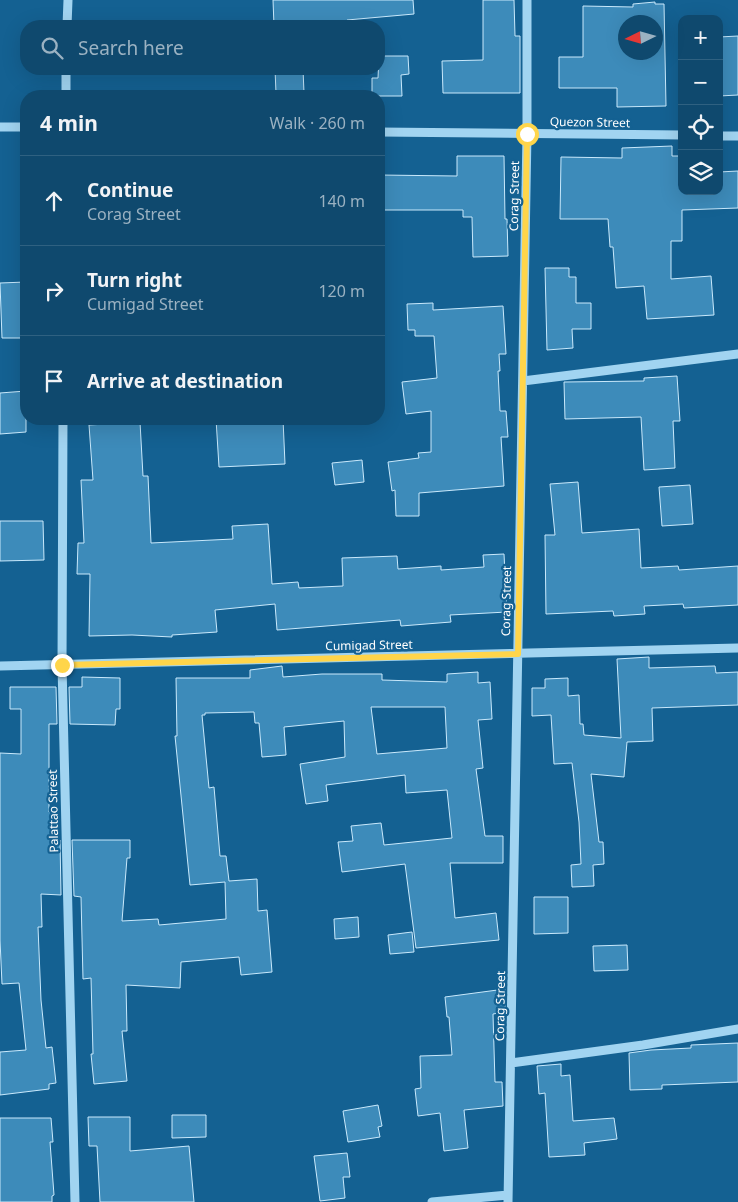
<!DOCTYPE html>
<meta charset="utf-8">
<style>
body{margin:0;font-family:"Noto Sans",sans-serif;background:#1d5376;color:#f1f3f6}
.controls{position:absolute;right:15px;top:15px;display:grid;overflow:hidden;border-radius:10px;box-shadow:0 5px 20px #0002}
.controls button{width:45px;height:45px;display:grid;place-items:center;padding:0;border:0;border-bottom:1px solid #2f6181;background:#0f496e;color:#f1f3f6;font:25px sans-serif}
.compass{position:absolute;left:618px;top:15px;width:45px;height:45px;border-radius:50%;background:#0f496e;box-shadow:0 5px 20px #0002;rotate:265deg}
.stop{position:absolute;width:15px;height:15px;margin:-11px;border:4px solid #ffd54a;border-radius:50%;background:#fff}
.stop.end{background:#ffd54a;border-color:#fff;box-shadow:0 1px 5px #0008}
.list{margin:0;padding:0;list-style:none}
h2{display:flex;justify-content:space-between;align-items:center;height:65px;margin:0;padding:0 20px;font-size:21px}
h2 small{font-size:16px;font-weight:400;color:#9bb2c2}
.list li{display:grid;grid-template-columns:32px 1fr auto;gap:15px;align-items:center;box-sizing:border-box;height:90px;padding:0 20px;border-top:1px solid #2f6181}
.list b{display:block;font-size:19px;white-space:nowrap}
.list p{margin:0;font-size:16px;white-space:nowrap;color:#9bb2c2}
.list em{font-size:16px;font-style:normal;color:#9bb2c2}
.icon{flex:none;width:28px;height:28px;fill:none;stroke:currentColor;stroke-width:2;stroke-linecap:round;stroke-linejoin:round}
.map{position:relative;flex:none;width:738px;height:1202px;overflow:hidden}
.search{position:absolute;background:#0f496e;box-shadow:0 5px 20px #0002;left:20px;top:20px;width:365px;height:55px;display:flex;align-items:center;gap:12px;box-sizing:border-box;padding:0 18px;border-radius:20px;color:#9bb2c2;font-size:19px}
.panel{position:absolute;background:#0f496e;box-shadow:0 5px 20px #0002;left:20px;top:90px;width:365px;height:335px;border-radius:20px}
.map>svg:first-child{display:block}
</style>
<div class="map">
<svg width="738" height="1202" viewBox="0 0 738 1202">
<rect width="100%" height="100%" fill="#146192"/>
<path fill="#3d8bba" stroke="#c9e9fc" fill-rule="evenodd" d="M273 0H413L414 14 347 20V24L322 26H274Z
M483 0H514L515 36H520V93H443L442 61 483 60Z
M655 2V4H664L666 106 617 107V88H559V57H583V6L633 7V4ZM626 22H656V52H626Z
M738 36V95L719 96V37Z
M379 56H408L409 74 401 75 402 96H372V78H378Z
M275 69H303L304 93H276Z
M672 146V156H682V191H719V172L738 171V208L682 210V241H671V279L711 276 714 315 647 319 644 286 616 288 613 247H610L608 219H560L561 157 622 158V148Z
M457 156H504L505 219H507L508 256 473 257 472 217H463V210H379V175L457 176Z
M545 268H569V277H576V303H591V329H572L573 348 547 350Z
M26 282V338H2L0 283Z
M433 303V310L503 306 506 354H499L500 371H498L500 411H506L508 437H501L504 486 419 493V516H396L395 490 392 491 388 462 419 458 418 453 431 452V411L406 414 402 382 437 378 434 336H415V330H408L407 304Z
M677 376 680 421H673L675 468 644 470 641 417 565 419 564 382 644 381V378Z
M26 391V432L0 434V393Z
M216 419H283L285 464 219 467Z
M140 422 143 476H148L151 543 233 539 232 526 268 524 272 584 298 582 299 588 343 586 342 558 397 556 398 569 441 566V570L484 567 483 555 504 554 507 612 450 615 451 622 401 626 400 620 277 630 275 604 215 610 217 632 172 635V637L132 635 89 636 90 574H77L78 543H84L81 480H93L89 425Z
M362 460 364 482 335 485 332 463Z
M578 482 582 533 639 529 641 568 678 566 679 570 738 566V605L684 608 683 604 644 606 645 614 614 616 613 611 546 614 545 535H555L550 484Z
M690 485 693 524 662 526 659 487Z
M0 521H43L44 560 0 561Z
M649 657V668L715 666 716 673 738 672V705L652 708 653 741 627 742 624 777 591 774 599 842H603L604 864 593 865 594 886 572 887 571 865 581 864 579 822 572 763 554 764 551 715 532 716V688H545V679L568 678V696L579 695 580 724H583L584 735 621 738 617 659Z
M282 666 283 677 322 674H382V680L447 682V674L478 672V683L490 682 492 719 478 720 483 768 476 769 485 836H503V863H450L455 918 496 913 499 940 416 948 405 864 342 872 338 842 353 841 351 826 381 823 384 845 452 838 447 790 406 793 405 775 326 785 328 801 306 804 300 764 345 757 344 721 284 727 286 755 262 757 259 723H255L254 712 205 713V715H202L209 788 214 787 220 856H226L229 881 257 879 258 911 267 910 272 972 241 975 239 957 181 962 180 988 126 985 127 1031H122L127 1081 94 1084 91 1054H93L91 978 83 979 81 897 74 896 72 840H130V858H127L122 921 158 919 159 925 226 919 225 882 190 885 175 736H177L176 678H250V670ZM371 707H445L447 748 377 754Z
M82 677 120 678V709H116L115 725 70 724 69 687H82Z
M10 687H56L57 724H49V812H52L53 840H60L61 895 41 894 42 927H38L41 1000 46 1048 52 1047 56 1083 49 1084V1089L0 1095V1052L26 1050 19 983 2 984 0 940V753L21 754V709H10Z
M534 897H568V933L534 934Z
M358 917 359 937 335 939 334 919Z
M412 932 414 952 390 954 388 935Z
M627 945 628 970 594 971 593 946Z
M505 989V1012L493 1014 495 1082H502L503 1106 464 1110 468 1148 444 1151 440 1113 418 1116 415 1089 421 1088 420 1056 452 1055 449 1017H447L445 997Z
M738 1043V1082L662 1085V1089L630 1090 629 1053 651 1050 691 1048V1045Z
M561 1064V1076L570 1075 573 1121 614 1118 617 1139 584 1143 585 1155 549 1157 545 1093 539 1094 537 1066Z
M378 1105 382 1126 378 1127 380 1137 348 1142 343 1111Z
M172 1115H206V1137L172 1138Z
M88 1117H130V1151L189 1146 194 1202H100L97 1146H89Z
M0 1118H51L53 1142H50L54 1195 52 1196V1202H0Z
M347 1153 350 1177H343L345 1198 320 1201 314 1156Z"/>
<g fill="none" stroke-linecap="round" stroke-linejoin="round">
<path stroke="#a1d4f1" stroke-width="9" d="M67 26 68 0
M66 96V69
M0 127H26
M379 132 682 135
M719 136H738
M523 381 738 354
M63 419 62 665 75 1202
M0 666 738 648
M511 1063 643 1045 738 1029
M432 1202 508 1195
M508 1202 527 134V0"/>
</g>
<g fill="none" stroke-linecap="round" stroke-linejoin="round">
<path stroke="#ffd54a" stroke-width="6" d="M62 665 518 654 527 134"/>
</g>
<g text-anchor="middle" dominant-baseline="central" stroke-width="4.5" stroke-linejoin="round" paint-order="stroke">
<g font-size="12" fill="#fff" stroke="#146192">
<text transform="translate(590 122) rotate(1)">Quezon Street</text>
<text transform="translate(514 196) rotate(-89)">Corag Street</text>
<text transform="translate(506 601) rotate(-89)">Corag Street</text>
<text transform="translate(369 645) rotate(-1)">Cumigad Street</text>
<text transform="translate(53 811) rotate(-91)">Palattao Street</text>
<text transform="translate(500 1006) rotate(-89)">Corag Street</text>
</g>
</g>
</svg>
<div class="controls">
<button>+</button>
<button>−</button>
<button><svg class="icon" aria-label="locate" viewBox="0 0 24 24"><circle cx="12" cy="12" r="6"/><path d="M12 2v4M12 18v4M2 12h4M18 12h4"/></svg></button>
<button><svg class="icon" aria-label="layers" viewBox="0 0 24 24"><path d="M12 4l9 5-9 5-9-5zM3 14l9 5 9-5"/></svg></button>
</div>
<svg class="compass" viewBox="-18 -18 36 36"><path d="M0-13l5 13h-10z" fill="#e53935"/><path d="M0 13l5-13h-10z" fill="#9bb2c2"/></svg>
<div class="stop" style="left:527px;top:134px"></div>
<div class="stop end" style="left:62px;top:665px"></div>
<div class="search"><svg class="icon" aria-label="search" viewBox="0 0 24 24"><circle cx="10" cy="10" r="6"/><path d="M15 15l6 6"/></svg>Search here</div>
<section class="panel">
<h2>4 min<small>Walk · 260 m</small></h2>
<ul class="list">
<li><svg class="icon" aria-label="ahead" viewBox="0 0 24 24"><path d="M12 20V5M6 11l6-6 6 6"/></svg><div><b>Continue</b><p>Corag Street</p></div><em>140 m</em></li>
<li><svg class="icon" aria-label="right" viewBox="0 0 24 24"><path d="M7 20v-9h11M14 6l5 5-5 5"/></svg><div><b>Turn right</b><p>Cumigad Street</p></div><em>120 m</em></li>
<li><svg class="icon" aria-label="arrive" viewBox="0 0 24 24"><path d="M6 21V4h12l-3 4 3 4H6"/></svg><div><b>Arrive at destination</b></div></li>
</ul>
</section>
</div>
